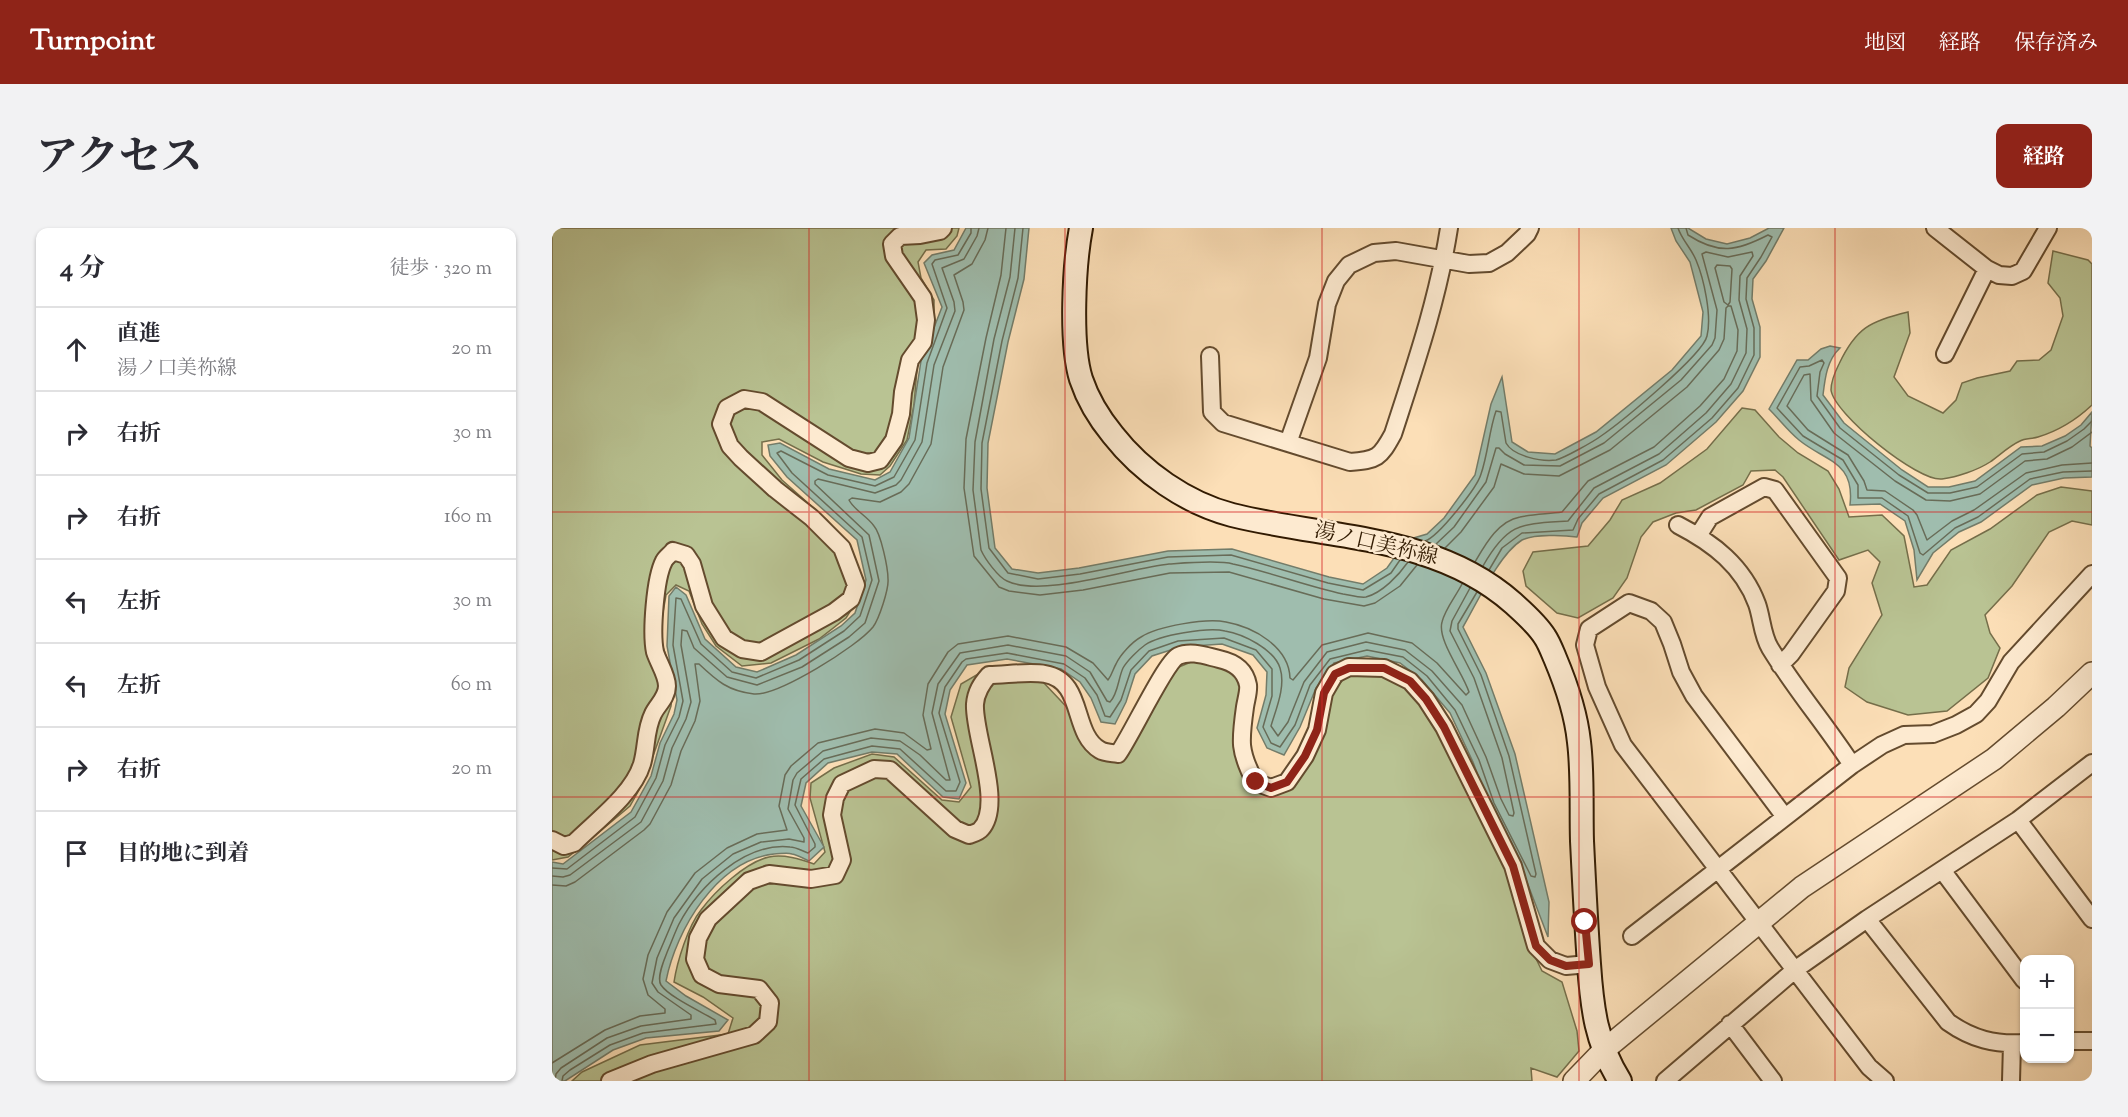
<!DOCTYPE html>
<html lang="ja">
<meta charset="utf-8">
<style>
body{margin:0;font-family:"Sorts Mill Goudy","Noto Serif JP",serif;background:#f2f2f3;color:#2b2b33}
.controls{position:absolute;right:18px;bottom:18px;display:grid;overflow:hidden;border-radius:12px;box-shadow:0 2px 4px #0004}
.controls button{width:54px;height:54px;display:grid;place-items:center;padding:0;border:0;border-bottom:2px solid #e1e1e2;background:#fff;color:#2b2b33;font:30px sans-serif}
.stop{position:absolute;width:18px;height:18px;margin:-14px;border:4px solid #8f2418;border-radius:50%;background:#fff}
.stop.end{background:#8f2418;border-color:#fff;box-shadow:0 2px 6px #0008}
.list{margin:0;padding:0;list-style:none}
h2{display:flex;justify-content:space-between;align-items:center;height:78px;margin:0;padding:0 24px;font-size:26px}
h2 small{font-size:20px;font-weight:400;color:#7c7c81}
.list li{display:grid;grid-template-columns:39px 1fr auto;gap:18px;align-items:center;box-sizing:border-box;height:84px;padding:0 24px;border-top:2px solid #e1e1e2}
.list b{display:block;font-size:22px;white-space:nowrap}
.list p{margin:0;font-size:20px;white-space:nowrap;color:#7c7c81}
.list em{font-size:20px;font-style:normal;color:#7c7c81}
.icon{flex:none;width:33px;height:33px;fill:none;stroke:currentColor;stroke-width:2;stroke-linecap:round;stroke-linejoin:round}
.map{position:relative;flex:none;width:1540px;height:853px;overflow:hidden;border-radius:12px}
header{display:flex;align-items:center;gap:36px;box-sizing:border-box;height:84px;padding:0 30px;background:#8f2418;color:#fff}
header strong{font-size:28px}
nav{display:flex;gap:33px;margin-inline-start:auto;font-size:21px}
.intro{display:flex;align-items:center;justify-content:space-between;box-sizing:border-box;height:144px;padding:0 36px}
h1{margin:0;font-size:42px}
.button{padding:15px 27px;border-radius:12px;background:#8f2418;color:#fff;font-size:21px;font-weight:700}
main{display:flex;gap:36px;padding:0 36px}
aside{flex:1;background:#fff;border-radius:12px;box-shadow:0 2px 4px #0004}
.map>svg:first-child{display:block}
</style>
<header>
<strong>Turnpoint</strong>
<nav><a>地図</a><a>経路</a><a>保存済み</a></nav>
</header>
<div class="intro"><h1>アクセス</h1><a class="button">経路</a></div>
<main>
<aside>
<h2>4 分<small>徒歩 · 320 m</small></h2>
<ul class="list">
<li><svg class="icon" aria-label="ahead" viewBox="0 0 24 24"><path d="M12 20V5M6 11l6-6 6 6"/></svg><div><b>直進</b><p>湯ノ口美祢線</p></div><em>20 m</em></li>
<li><svg class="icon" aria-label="right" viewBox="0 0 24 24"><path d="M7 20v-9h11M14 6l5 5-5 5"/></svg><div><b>右折</b></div><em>30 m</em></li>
<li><svg class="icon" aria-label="right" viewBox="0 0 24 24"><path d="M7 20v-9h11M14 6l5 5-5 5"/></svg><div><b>右折</b></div><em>160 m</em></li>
<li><svg class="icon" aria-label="left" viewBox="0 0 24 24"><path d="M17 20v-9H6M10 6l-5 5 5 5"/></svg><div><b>左折</b></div><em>30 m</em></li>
<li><svg class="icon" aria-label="left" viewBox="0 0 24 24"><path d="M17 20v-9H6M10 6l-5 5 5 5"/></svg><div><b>左折</b></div><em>60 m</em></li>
<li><svg class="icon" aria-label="right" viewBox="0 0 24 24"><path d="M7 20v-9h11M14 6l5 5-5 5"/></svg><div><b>右折</b></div><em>20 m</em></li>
<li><svg class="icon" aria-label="arrive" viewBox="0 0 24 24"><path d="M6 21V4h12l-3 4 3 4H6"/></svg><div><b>目的地に到着</b></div></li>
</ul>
</aside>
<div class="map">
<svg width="1540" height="853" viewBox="0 0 1540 853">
<rect width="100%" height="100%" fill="#fcdfb7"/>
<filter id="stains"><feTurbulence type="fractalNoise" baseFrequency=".00333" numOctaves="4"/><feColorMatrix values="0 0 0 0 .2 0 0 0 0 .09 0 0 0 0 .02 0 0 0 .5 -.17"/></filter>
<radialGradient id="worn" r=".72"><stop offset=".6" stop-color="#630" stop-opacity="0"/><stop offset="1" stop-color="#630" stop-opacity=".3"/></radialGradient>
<path fill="#b9c393" stroke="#756e4a" stroke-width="1.5" d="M0 0H407L405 8 394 21 374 22 366 34 369 50 382 72V86L366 130 362 177 355 212 338 238 328 247 309 246 271 234 227 211 210 214V227L230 252 275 292 293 313 311 350 308 368 294 390 267 411 219 435 190 438 164 418 150 396 137 363 124 357 114 367 110 390V416L119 443 121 459 119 478 92 553 78 578 46 605 16 629 0 632Z
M1501 23 1536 32 1540 36V177C1524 192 1506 203 1486 209 1480 211 1473 210 1468 213 1457 218 1448 227 1438 234 1426 242 1405 249 1390 251 1366 254 1282 186 1279 162 1279 153 1283 144 1287 136 1304 100 1318 93 1356 84L1358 105 1342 149 1356 168 1391 185 1404 172 1410 155 1425 150 1458 143 1465 133 1487 132 1499 122 1511 88 1508 70 1496 55Z
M1190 180 1203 182 1227 209 1246 225 1276 243 1287 261 1297 289 1330 287 1352 308 1362 359 1375 357 1399 322 1438 301 1485 267 1509 259 1540 263V297L1520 293 1497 304 1460 358 1433 387 1438 405 1448 420 1436 450 1395 483 1356 487 1315 474 1293 459 1297 440 1330 387 1320 355 1328 334 1316 322 1287 332 1231 249 1223 242 1199 243 1191 257 1144 282 1124 285 1101 294 1089 309 1075 350 1061 370 1026 390 1005 385 974 358 971 343 981 324 1036 318 1058 292 1070 272 1108 255 1155 221Z
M639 434 670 436 691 454 703 558 746 549 768 517 780 465 799 442 829 445 853 456 891 505 959 642 977 716 990 743 1010 754 1025 803 1027 823 1005 849 979 840 980 853H20L30 844 88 817 176 806 181 790 151 769 122 754C125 734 136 698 149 682 163 663 194 634 217 629 232 626 248 631 262 636L273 624 258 570 259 555 282 540 320 526 342 529 390 572 407 574 419 559 399 489 409 456 438 439 463 454H491L561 528 622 441Z"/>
<path fill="#9fbdae" stroke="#737c69" stroke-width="1.5" d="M414 0H477L472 51 456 114 436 215 435 260 443 320 460 341 486 345 527 340 616 323 680 321 777 349 811 356 835 340 855 312 875 306 892 290 923 247 939 176 950 149 960 214 976 224 1003 226 1044 204 1120 142 1149 108 1151 84 1138 34 1124 13 1119 0H1136L1154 11 1175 16 1198 10 1217 0H1232L1214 33 1201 51 1200 71 1208 99V129L1191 163 1164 194 1114 237 1051 270 1030 295 1025 309C1012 307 982 306 970 312 947 326 925 375 911 399L934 445 963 526 997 674 996 709 970 641 937 577 921 534 898 485 870 452 848 435 815 428 782 435 764 460 748 499 732 527 715 520 705 500 714 467 715 444 701 427 670 416 628 419 600 428 583 446 574 474 563 496 549 494 539 470 528 454 509 441 455 431 415 437 398 462 393 486 414 555 407 571 391 569 345 526 320 524 276 535 254 555 249 578 272 619 257 633C252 631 246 627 240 626 235 624 228 626 222 626 165 632 124 702 114 753L134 768 176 792 167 803 94 810 61 822 13 853H0V634L11 636 79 584 99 548 108 515 122 486 125 472 115 418 117 368 124 359 134 367 153 411 184 439 205 444 244 427 289 398 303 385 314 352 305 312 235 249 218 228 216 217 228 215 277 241 323 252 338 244 357 210 369 133 390 79 372 35 380 27 402 22Z
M1278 118 1288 120C1275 132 1273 150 1271 167L1292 195 1350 242 1376 259H1397L1423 253 1469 219 1490 218 1513 208 1529 197 1540 184 1538 218 1540 220V249L1512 250 1480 257 1429 294 1407 304 1381 325 1365 352 1362 322 1353 293 1328 276 1298 277C1303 233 1274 234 1247 212 1236 203 1227 191 1217 181L1245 132H1256L1269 121Z"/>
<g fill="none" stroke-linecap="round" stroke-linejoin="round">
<path stroke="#686c58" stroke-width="1.5" d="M454 0 449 47 434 110 414 211 412 260 422 328 447 359 457 363 488 367 531 362 618 345 677 344 772 371 812 378 823 375 848 358 865 337
M463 0 458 49 442 111 423 214 421 262 429 322C433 331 446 349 455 353 490 370 578 340 617 336 632 335 667 332 681 336 718 344 754 358 791 366 798 367 807 370 814 369 830 365 847 347 856 334
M471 0 466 50 450 113 430 215 429 261 437 320 456 345 486 351 528 346 616 329 679 327 776 355 811 362 839 345 848 332
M1165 37 1178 38 1180 41 1178 74 1176 77 1172 74 1163 40Z
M1540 193 1532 201 1515 213 1492 224 1470 226 1425 259 1398 265H1376L1347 247 1288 200 1265 168 1268 144 1272 135 1270 132 1257 138 1248 139 1225 180 1251 208 1291 232 1306 257V270H1330L1356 288 1368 325 1371 327 1403 300 1426 289 1478 251 1511 244 1540 243
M1540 204 1520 219 1495 231 1473 233 1428 266 1398 273 1374 272 1343 253 1282 205 1259 172 1258 146 1252 147 1235 178 1256 202 1296 227 1312 253 1315 262 1333 263 1361 282 1365 287 1375 312 1400 293 1422 282 1474 245 1510 237 1540 235
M873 313C886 309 925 260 929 246 936 226 937 203 944 183L949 184 954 215C961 228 989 234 1004 232 1012 230 1041 214 1049 208 1068 195 1151 127 1155 108 1160 88 1152 51 1144 32 1139 20 1130 12 1126 0
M883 317 902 299 934 254 944 220H947L953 226 972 237 1008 238 1052 215 1129 152 1160 117 1163 110 1165 82 1150 26 1154 24 1176 29 1200 24 1201 28 1188 48 1187 72 1195 101 1194 125 1179 156 1154 185 1107 226 1042 260 1016 293C969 296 956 294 931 338
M893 320 909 304 942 259 949 236 972 246 1007 248 1058 222 1135 159 1167 122 1172 111 1174 80 1176 78H1179L1186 102 1185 123 1172 151 1148 178 1102 219 1036 253 1010 284C996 286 982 286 968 289 946 293 933 317 923 334
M937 342 950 320 970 305 1021 302 1026 291 1047 266 1111 232 1160 190 1186 160 1202 127V100L1194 71 1195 50 1209 29 1220 9 1216 7C1185 23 1167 27 1136 7L1134 0
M0 640 15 641 83 589 104 550 113 517 127 489 131 473 121 417 124 370 129 371 149 416 180 444 204 450 247 432 292 403 308 388 320 352 310 309 240 245 225 225 229 223 276 247 323 258 342 249 363 212 375 135 395 80 380 36 383 32 406 27 419 5V0
M0 648 11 649 18 647 89 594 111 553 120 520 134 491 139 474 129 417 130 402 135 403 142 420 175 449 205 457 250 439 297 409 313 395 327 353 317 307 263 256V253L266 251 323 265 344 257 349 252 370 214 382 137 403 83 402 74 390 40 412 31 425 8 427 0
M0 657 14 658 23 654 92 602 98 596 119 557 129 523 143 493 148 473 143 436H147C165 453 176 463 202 466 226 468 306 418 321 399 327 391 337 361 336 351 336 340 329 306 322 298 315 288 302 282 297 272L300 270 328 274 349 264 357 256 379 216 391 139 412 82 411 74 402 47 420 36 433 12 436 0
M0 835 53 802 88 788 113 785V781L96 767 91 751 96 727 115 684 143 645 175 620 205 606 235 602 227 578 233 547 239 538 266 515 323 501 352 505 375 522 379 521 371 487 376 456 396 424 406 416 456 408 514 419 541 435 556 452C560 447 561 441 564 436 568 427 580 414 589 409 606 398 654 390 674 394 702 399 737 419 738 450L741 452 770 417 816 405 860 415 885 435 914 467 917 464C911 445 885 412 890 394 893 381 904 368 910 356
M3 853 4 846 9 840 55 810 89 798 139 791V787L106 764 100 755 105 730 122 690 150 651 181 626 209 614 237 611 252 614V610L236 581 241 552 245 545 271 523 319 510 348 513 368 527 394 552H398L380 485 386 456 408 425 456 417 514 428 538 444 555 473 558 474C566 466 566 451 571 440 575 433 586 422 593 417 607 407 656 399 673 403 691 406 722 421 728 440 734 458 724 481 719 498L726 508 736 494 752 454 775 424 814 414 853 422 880 443 910 477 934 529 949 571 957 587 961 588 962 585 950 530 922 450 898 403 900 393 918 360
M10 853 11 848 18 842 58 817 91 805 164 796 163 792C150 784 117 769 109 757 104 749 113 730 116 722 120 713 123 704 127 696 147 658 193 614 238 619 244 619 250 623 256 625L263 619V616L243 577 249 551 272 531 320 518 348 521 394 563H404L408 554 387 485 393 459 410 434 414 431 455 425 512 436 533 450 545 467 553 488 558 489 569 472 579 442 597 423 626 413 672 410 704 422 720 441V468L711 499 719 515 728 519 743 497 758 457 778 431 815 422 851 429 875 448 903 482 927 532 942 575 979 648 983 649 984 646 957 528 929 447 906 401V396L925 364"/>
<defs>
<path id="minor" d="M1383 0 1435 41 1447 47 1460 48 1471 43 1496 0
M1393 126 1435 41
M658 128 660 184 671 195 798 234C825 232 828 230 841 206 863 138 886 71 897 0
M736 215 766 130 775 76 784 53 797 37 822 25 844 23 917 36 937 35 955 25 975 6 978 0
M1126 297C1161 315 1191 338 1205 376 1210 390 1210 407 1218 420 1243 461 1274 497 1300 537
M1146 308 1158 289 1212 259 1223 262 1286 350 1284 363 1239 426 1228 437
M1233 589 1142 468 1129 444 1120 416 1111 394 1099 383 1077 375 1037 401 1033 417 1045 459 1071 517 1317 839 1333 853
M1466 592 1540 691
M0 612 12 618 22 615C44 593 81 566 90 536 95 519 93 502 101 486 105 477 115 470 115 458 115 447 106 434 103 424 99 405 103 350 112 333 114 329 119 326 121 323L134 327 140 336 152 378 172 410 190 421 209 424 282 384 299 371 304 357 290 320 260 290 223 261 189 230 178 218 169 196 175 180 192 171 210 174 297 230 316 235 328 232 342 212 349 186 351 164 358 132 371 114 374 92 371 70 342 28 340 16 348 8 368 7 388 3 391 0
M1390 642 1472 752
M1315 691 1396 794C1420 811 1443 817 1472 815
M1080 708 1300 537 1330 517 1352 507 1381 506 1404 497 1424 486 1436 473 1459 434 1540 346
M1178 796 1221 853
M1518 813H1540
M58 853 100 836 202 807 216 794 218 775 207 761 167 756 150 747 143 731 146 710 156 691 197 653 217 646 259 651 283 647 290 632 280 587 283 570 290 556 322 541 338 542 403 601 417 607C420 606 427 604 429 601 452 576 421 506 423 476 424 464 429 456 437 447 453 447 477 443 493 446 533 453 519 505 548 522 553 525 561 525 566 526 579 508 613 435 626 428 639 422 654 428 667 431 681 434 693 441 696 457 697 463 694 472 693 479 688 514 687 523 703 554L719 560 735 554 753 528 765 502 772 465 783 446 797 439 832 440 858 453 874 471 892 499 961 638 984 718 998 732 1014 738 1037 736
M1113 853 1244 741 1315 691 1466 592 1540 535
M1459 853 1460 816"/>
<path id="tertiary" d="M1022 853 1052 822 1250 659 1442 531 1504 479 1540 445"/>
<path id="secondary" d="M529 0C522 37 518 116 529 151 536 172 547 190 561 207 590 244 634 275 680 287 776 311 883 306 961 375 972 385 985 396 993 409 997 415 1000 423 1003 430 1014 456 1024 485 1027 514 1031 546 1029 581 1030 613 1032 654 1034 695 1037 736 1040 780 1044 815 1068 853"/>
</defs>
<use href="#minor" stroke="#644b2e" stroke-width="20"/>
<use href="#tertiary" stroke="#644b2e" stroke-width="24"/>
<use href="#secondary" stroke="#311a01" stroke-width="26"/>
<use href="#minor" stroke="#fdead0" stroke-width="16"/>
<use href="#tertiary" stroke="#fdead0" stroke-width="21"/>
<use href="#secondary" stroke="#fdead0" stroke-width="22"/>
</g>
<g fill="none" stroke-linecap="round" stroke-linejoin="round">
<path stroke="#8f2418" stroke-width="8" d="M704 554 719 560 735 554 753 528 765 502 772 465 783 446 797 440H832L858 453 874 471 892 499 961 638 984 718 998 732 1014 738 1037 736 1033 694"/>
</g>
<path fill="none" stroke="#d62828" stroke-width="1.5" stroke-opacity="0.55" d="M257 0V853M513 0V853M770 0V853M1027 0V853M1283 0V853M0 284H1540M0 569H1540"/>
<g text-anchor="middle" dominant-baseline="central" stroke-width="5" stroke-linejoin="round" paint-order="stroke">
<g font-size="21" fill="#311a01" stroke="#fdead0">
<text transform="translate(824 317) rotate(13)">湯ノ口美祢線</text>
</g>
</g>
<rect width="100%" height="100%" filter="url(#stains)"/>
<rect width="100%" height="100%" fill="url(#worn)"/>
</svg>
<div class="controls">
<button>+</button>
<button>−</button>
</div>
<div class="stop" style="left:1033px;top:694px"></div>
<div class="stop end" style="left:704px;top:554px"></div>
</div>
</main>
